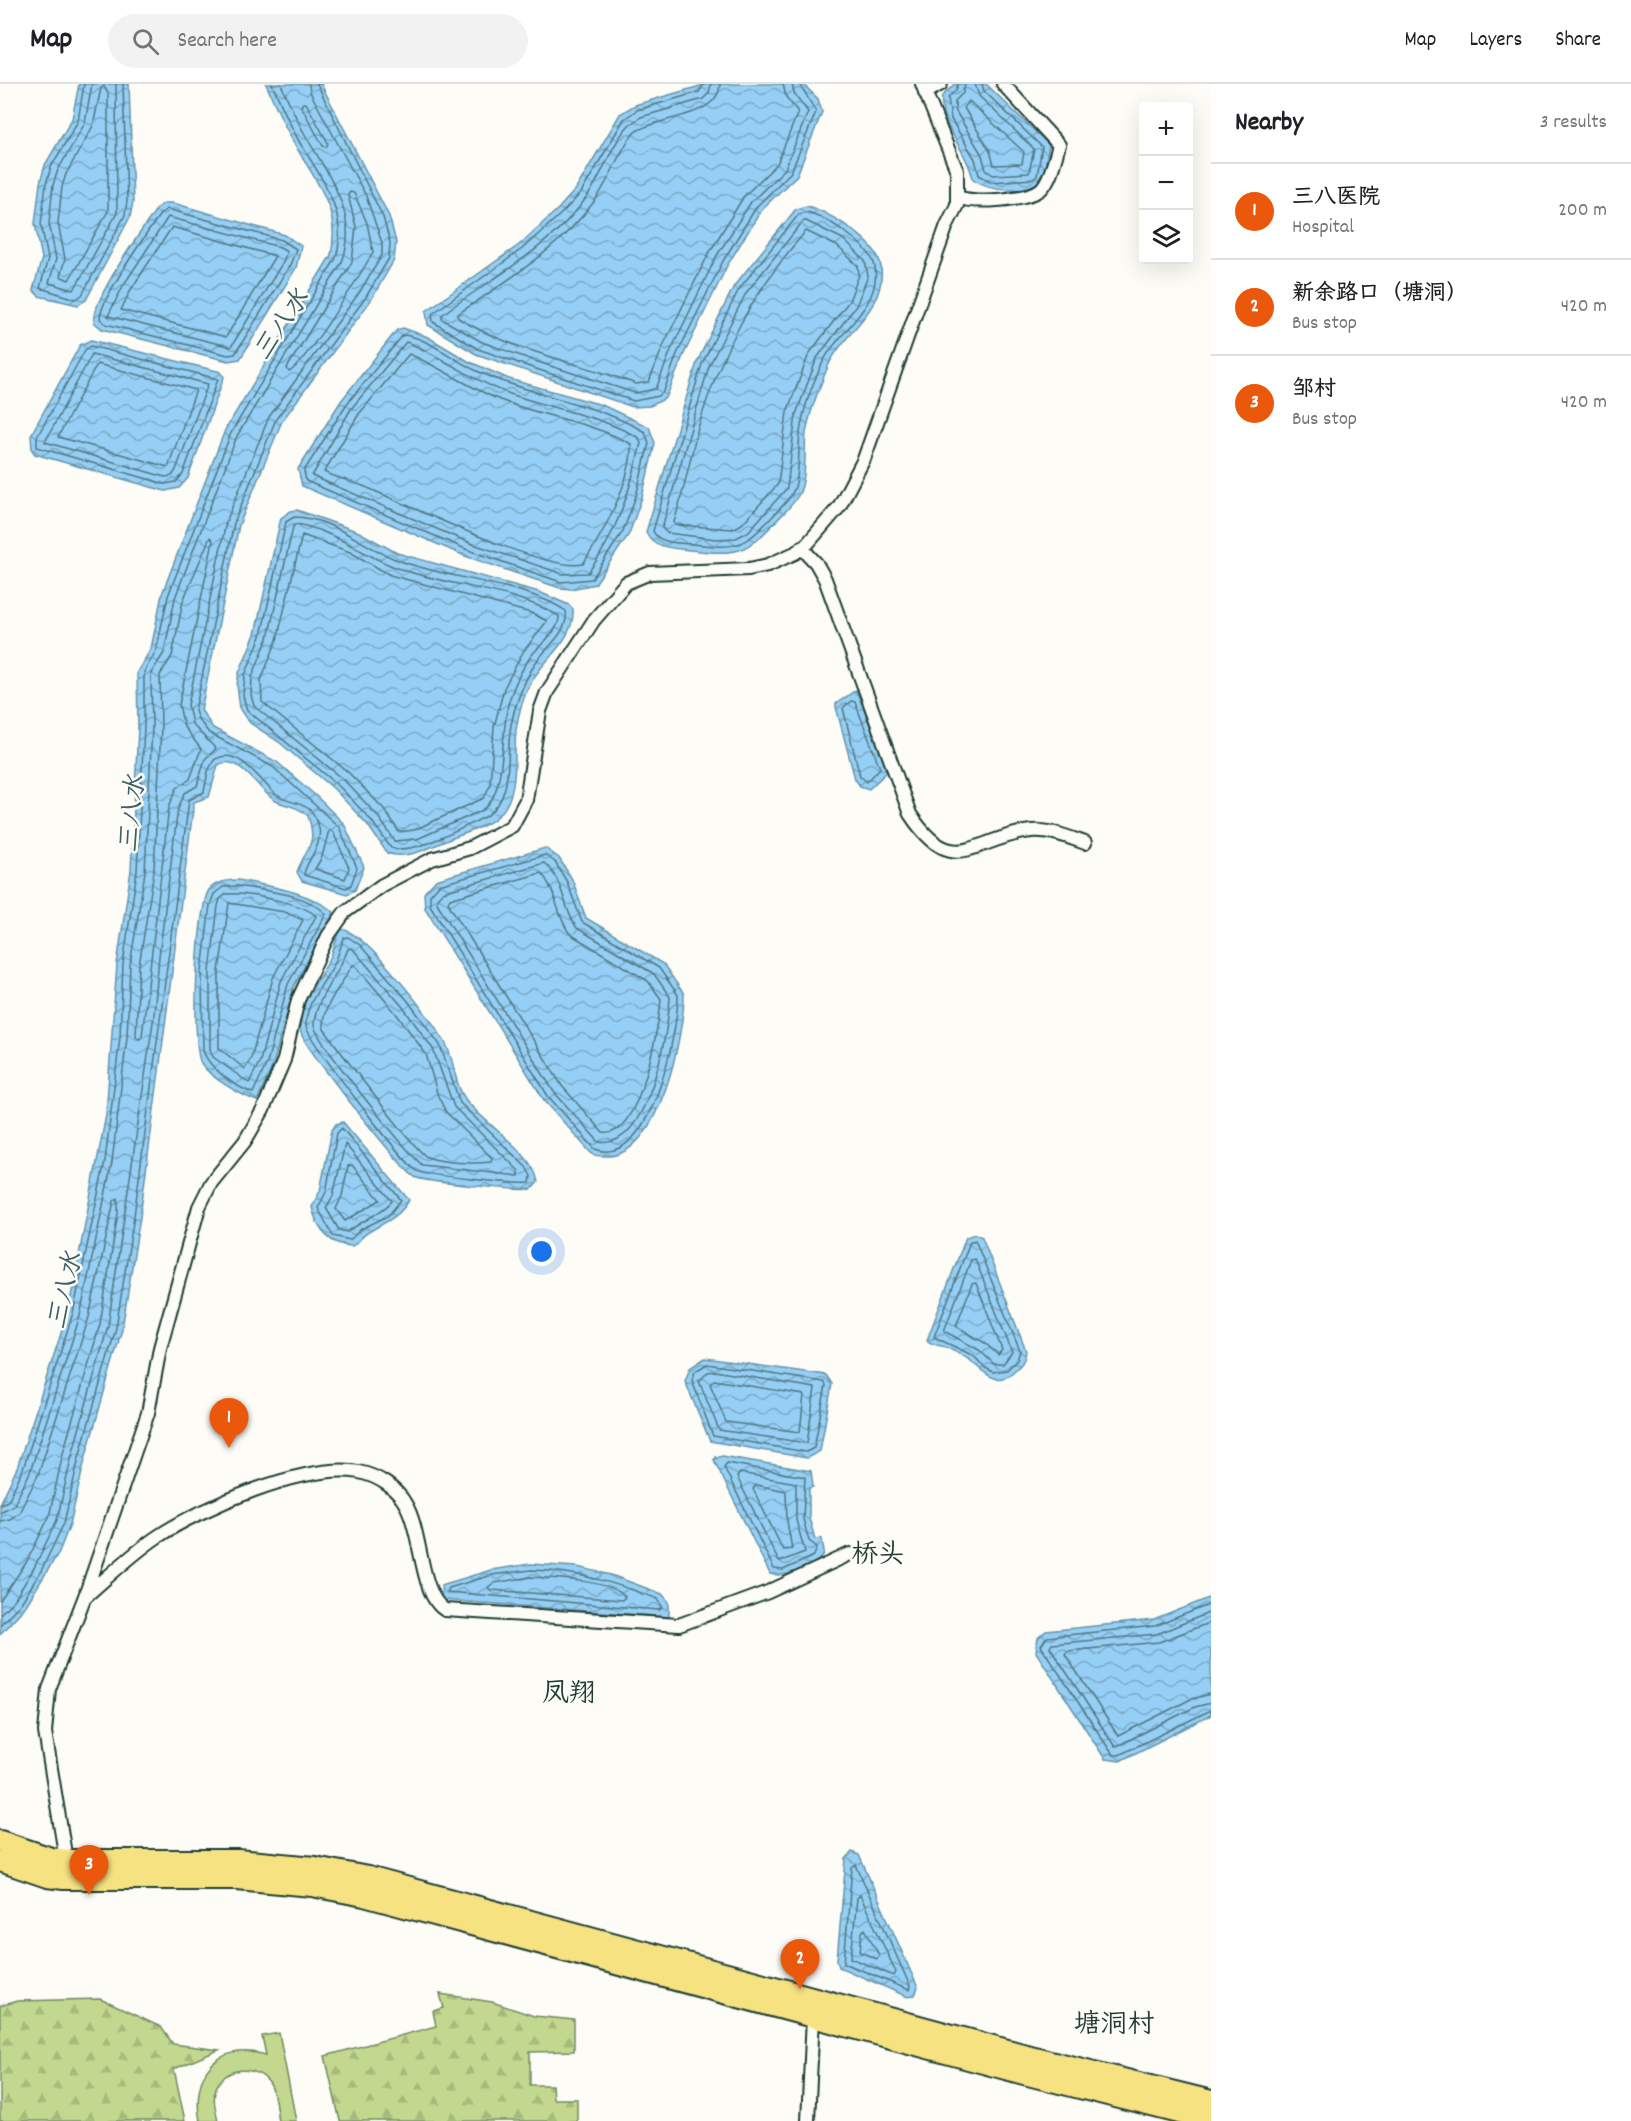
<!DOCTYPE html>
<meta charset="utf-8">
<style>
body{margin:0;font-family:Dekko,"LXGW WenKai TC",sans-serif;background:#f2f2f2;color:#202124}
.controls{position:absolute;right:18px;top:18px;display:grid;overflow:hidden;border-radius:6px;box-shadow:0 6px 24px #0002}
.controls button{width:54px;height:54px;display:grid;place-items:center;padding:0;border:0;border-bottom:2px solid #e0e0e0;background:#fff;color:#202124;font:30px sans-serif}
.you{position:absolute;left:542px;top:1168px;width:21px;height:21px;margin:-15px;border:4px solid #fff;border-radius:50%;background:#1a73e8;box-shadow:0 0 0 9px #1a73e833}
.badge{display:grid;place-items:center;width:39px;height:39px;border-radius:50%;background:#ea580c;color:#fff;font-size:20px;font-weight:700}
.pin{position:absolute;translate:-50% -50px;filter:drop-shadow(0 2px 3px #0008)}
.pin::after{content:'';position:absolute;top:32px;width:21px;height:18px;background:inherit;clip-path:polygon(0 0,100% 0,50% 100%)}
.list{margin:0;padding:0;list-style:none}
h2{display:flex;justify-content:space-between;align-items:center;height:78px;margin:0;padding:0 24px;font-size:26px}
h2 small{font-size:20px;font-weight:400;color:#757577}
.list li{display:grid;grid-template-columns:39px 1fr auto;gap:18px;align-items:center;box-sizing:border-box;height:96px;padding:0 24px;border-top:2px solid #e0e0e0}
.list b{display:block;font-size:22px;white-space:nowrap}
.list p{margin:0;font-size:20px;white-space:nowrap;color:#757577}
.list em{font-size:20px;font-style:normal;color:#757577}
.icon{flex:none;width:33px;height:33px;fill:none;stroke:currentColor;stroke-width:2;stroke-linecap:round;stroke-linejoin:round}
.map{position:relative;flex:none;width:1211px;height:2037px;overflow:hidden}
header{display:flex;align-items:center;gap:36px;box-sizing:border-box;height:84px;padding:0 30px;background:#fff;border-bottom:2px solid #e0e0e0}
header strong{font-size:28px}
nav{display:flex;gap:33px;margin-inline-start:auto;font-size:21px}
.search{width:420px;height:54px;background:#f2f2f2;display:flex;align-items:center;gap:15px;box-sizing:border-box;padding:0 21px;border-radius:33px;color:#757577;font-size:22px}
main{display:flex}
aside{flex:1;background:#fff}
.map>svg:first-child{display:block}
</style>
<header>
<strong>Map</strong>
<div class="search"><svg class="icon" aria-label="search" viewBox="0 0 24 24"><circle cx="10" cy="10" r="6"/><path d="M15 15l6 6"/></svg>Search here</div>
<nav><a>Map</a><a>Layers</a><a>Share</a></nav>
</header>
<main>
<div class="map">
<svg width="1211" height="2037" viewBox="0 0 1211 2037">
<defs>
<pattern id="forest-firs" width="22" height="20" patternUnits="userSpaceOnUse" patternTransform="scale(1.5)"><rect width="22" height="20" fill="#c2d88e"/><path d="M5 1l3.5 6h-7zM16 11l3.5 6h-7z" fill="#a6ba7b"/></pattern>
<pattern id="water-waves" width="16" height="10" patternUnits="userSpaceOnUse" patternTransform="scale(1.5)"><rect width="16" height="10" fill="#96cff5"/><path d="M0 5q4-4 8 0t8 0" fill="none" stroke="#7aa9c7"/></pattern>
</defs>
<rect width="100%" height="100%" fill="#fdfcf7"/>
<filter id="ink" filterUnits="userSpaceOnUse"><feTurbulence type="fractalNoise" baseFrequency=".0167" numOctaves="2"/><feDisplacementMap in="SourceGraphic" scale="12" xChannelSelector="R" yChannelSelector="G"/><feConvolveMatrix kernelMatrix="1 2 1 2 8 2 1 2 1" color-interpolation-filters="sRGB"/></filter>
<g filter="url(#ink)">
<path fill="#c2d88e" stroke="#708a61" stroke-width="1.5" d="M279 1949 296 2037H278C276 2026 276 2010 270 2000 257 1980 225 1982 216 2004 212 2015 216 2026 218 2037H200C191 1991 216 1957 266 1971L262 1952Z"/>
<path fill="url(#forest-firs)" stroke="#708a61" stroke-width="1.5" d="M440 1910 492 1918 534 1932 574 1936V1967L530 1968V2001H552L553 2015H577V2037H340L325 1972 436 1942 433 1927 444 1924Z
M100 1915 161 1943 173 1960 219 1966 174 1985 185 2037H0V1922L17 1917Z"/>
<path fill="url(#water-waves)" stroke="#6695a8" stroke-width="1.5" d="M79 0H129L133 118 130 133 86 216 78 221 39 212 33 206 42 174 35 140 40 99 45 81 72 35Z
M266 0H321L389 132 396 158 394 176 371 216 282 337 239 441 201 626 213 644 277 678 316 712 344 740 364 783 355 806 347 810 302 797 297 788C306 764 318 761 308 732 299 722 285 722 274 716 259 707 239 668 218 681L209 713 194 718 140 1133 122 1245 85 1375 70 1440 59 1468 25 1523 0 1550V1420L17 1384 68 1228 106 1031 117 880 131 786 138 643 137 588 151 565 162 510 225 346 331 171C341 122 315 98 294 59 283 40 275 20 266 0Z
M707 0H803L818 15 822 28 797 91 762 125 728 180 683 272 666 314 650 322 633 323 476 270 428 241 426 227 519 161 558 125 576 105 620 30 635 21Z
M955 0H986L1049 61 1043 95C1025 110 991 107 973 95 967 65 938 41 942 12Z
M164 119H173L285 151 301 162 296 184 240 275 228 277 102 245 95 239C88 219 144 144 157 124Z
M807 122C830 128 879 158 881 183 886 225 845 247 829 280 820 302 810 326 806 349 804 368 807 390 800 408 795 419 786 427 777 436 745 471 737 471 690 466 673 464 654 465 646 448L697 278 734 202 796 125Z
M403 244 428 253 468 277 509 295 602 321 649 343 655 359 642 413 629 450 595 500 571 505 560 504 465 472 302 402 298 385 341 317 397 246Z
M91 256 221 288 224 293 188 394 179 404 165 407 35 370 32 366 31 351 80 261Z
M297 426 359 448 397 469 539 508 569 521 573 525C575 557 542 575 529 602 523 615 518 631 516 646 513 672 520 709 500 730 487 744 461 750 443 758 426 765 406 776 387 769L367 740 333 704 279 658 250 639 240 624 237 601 239 589 255 550 281 434 291 427Z
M856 606 888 687 869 705 860 702 855 695 836 623V620Z
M545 764 559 774 572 795 586 834 663 880 684 910C684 949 660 1071 608 1072 602 1072 596 1073 591 1069L544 1016 425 824 424 809 436 796Z
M238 796C273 803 306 807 334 828L294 902 273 981 257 1017C241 1011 210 994 201 979 191 962 197 822 209 806 216 797 228 796 238 796Z
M342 845C366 849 434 937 446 960 455 978 454 1000 466 1016 485 1041 533 1068 538 1098L532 1105C520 1107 423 1098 415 1093 402 1086 305 964 301 949 293 923 320 896 330 874 335 865 335 853 342 845Z
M343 1038 409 1116C398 1135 384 1138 367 1149 361 1153 358 1159 352 1162 329 1161 317 1145 312 1123L320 1107 332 1046 336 1040Z
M975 1150 982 1153 1026 1267C1025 1276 1022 1280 1015 1286 998 1304 986 1290 972 1278 967 1273 955 1268 948 1264 941 1260 933 1263 927 1256L966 1153Z
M705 1274 826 1291 832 1300 820 1367 807 1374 710 1357 685 1297 690 1284Z
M722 1372 811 1387 813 1403 809 1404V1434L815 1455 822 1454C822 1458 824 1464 824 1468 822 1482 782 1495 770 1490L714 1376 715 1373Z
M530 1480 577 1483 611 1491 662 1510 669 1518V1533L442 1516 441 1501 491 1486Z
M1211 1513V1631L1120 1677 1105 1675 1036 1568 1038 1554 1046 1547 1154 1536Z
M852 1768 859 1771 918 1904 915 1911 908 1913 839 1883 837 1876 846 1775Z"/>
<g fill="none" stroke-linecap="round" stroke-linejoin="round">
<path stroke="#4f7781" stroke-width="1.5" d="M84 0 78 37 51 83 46 100 41 140 48 174 40 204 76 215 82 211 125 131 127 117 123 0
M92 0 85 39 58 86 53 101 49 139 56 175 49 199 74 206 117 129 116 0
M704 0 699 8 637 26 624 35 581 109 562 129 522 165 432 230 433 238 478 265 536 285 634 317 659 312 664 307 677 270 723 177 757 122 791 88 816 28 800 0
M711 0 709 9 703 15 641 33 629 41C611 61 603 90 587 113 553 161 498 191 451 224L442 231V235L482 258 538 278 635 309 656 305 671 266 716 173 751 118 785 85 808 28 794 9 792 0
M720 0C719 34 659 32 635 48 617 68 610 98 593 119 558 166 506 197 458 230V234C512 267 577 278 636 300L649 298 663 262 709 169 744 112 777 80 798 28 786 13 783 0
M958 0 956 6 948 14 951 35 975 75 979 91 992 98 1033 95 1037 92 1042 63 984 7 982 0
M965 0 963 9 955 17V26L982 71 986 86 993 91 1029 89 1034 65 979 12 975 0
M104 2 108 10V127L69 196 60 192 65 175 58 139 62 103 66 90 93 42 101 4Z
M969 17 1024 68 1022 80 994 81 990 67 964 24Z
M303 19H306L328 59 326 63 323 62 301 22Z
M350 108 354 109 367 139 373 168C362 188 304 281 289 288L287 284 352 178 356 143 348 111Z
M167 125 282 156 296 165 290 181 235 270 228 271 106 240 100 235C99 216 148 148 161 129Z
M807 128C826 133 872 162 875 183 881 222 840 246 824 276 813 298 803 326 800 349 798 367 800 386 795 403 791 415 781 423 773 432 743 464 737 465 693 460 681 459 658 460 653 447L702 280 739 205 799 130Z
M168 133 280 163 287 167 283 178 231 263 108 232 123 202Z
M804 136 843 155 865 177 868 192 856 222 817 274 796 330 787 404 748 448 736 454 716 455 667 449 662 444 709 282 746 209Z
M172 143 275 172 226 253 121 226 130 207Z
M806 147 837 162 858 182 859 191 849 217 809 270 787 328 778 400 742 440 733 445 675 441 674 438C684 407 690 375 698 344 720 269 754 206 806 147Z
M403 251C428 253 454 277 477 287 531 312 593 318 645 348L649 359 636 412 623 447 592 495 561 498 468 466 306 397 304 387 346 321Z
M406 258C440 271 470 295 505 308 550 325 597 330 639 354L641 359C630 407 617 449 588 489L563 490 470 459 312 392 351 325Z
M91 262 218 295 183 390 176 398 165 400 37 363V353L85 266Z
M92 270 208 300 176 386 172 392 165 393 45 358Z
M409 270C440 283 468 303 500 316 543 333 589 337 631 360 633 395 602 451 583 480 546 489 405 419 363 402 351 397 337 394 324 388L359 330Z
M97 280 196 306 168 383 58 353Z
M294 433C331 433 362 462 395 475 444 495 525 499 566 527 569 550 545 563 534 581 523 600 515 619 511 641 505 673 515 711 487 732 463 743 415 771 391 764L371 736 337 700 247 626 243 612 245 591 261 552 286 438Z
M296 440C332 446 360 469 392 482 445 503 509 503 559 532 560 547 540 560 531 572 521 586 514 601 509 617 500 648 507 708 483 726L417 755 395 757 377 731 342 694 254 622 251 611 252 593 268 554 293 443Z
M302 451 350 468 390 491 531 529 547 537 523 568 504 604 494 643 490 701 484 714 414 746 399 748 384 725 348 688 262 618 261 596 277 556Z
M210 453 213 457 179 621 184 643 201 665 190 695 177 704 169 723 142 952 139 955 136 952 139 882 154 787 161 643 160 591 172 572 183 517Z
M851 617 855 618 880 684 867 698 860 692 843 624Z
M329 746 333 748 349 784 345 795 315 785 322 773Z
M545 771 555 778 567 798 582 838 659 884 678 911C678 947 651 1086 595 1065L548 1012 430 821V811L439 801Z
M544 779C565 796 562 824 577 844L654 890 670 913C668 948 648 1067 599 1058L554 1008 437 819V814L443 808Z
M541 789C557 806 556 832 570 850L648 897 661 915C659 941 640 1055 603 1049L562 1002 448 819 450 815Z
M238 802C265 807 307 809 326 830L288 900 267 979 253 1009C235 1003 209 984 203 967L202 887 210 821 214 810 223 803Z
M226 810C244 808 304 819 316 832L281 897 260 977 249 999 213 973 210 965V887L218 822 220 815Z
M229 819 285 828 303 836 273 894 251 974 245 985 219 964V887Z
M348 853 360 861 408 917 440 961 460 1019 526 1083 531 1092 530 1099C522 1101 423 1091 417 1087 403 1078 307 955 306 942 305 917 327 897 336 876 339 869 341 861 344 854Z
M352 864 402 922 433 965 454 1023 519 1087V1092L422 1081C406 1067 313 954 314 940 316 913 339 890 348 865Z
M355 881 395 928 426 970 438 1012 446 1028 492 1074 491 1078C473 1080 444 1079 427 1073 416 1068 336 962 324 945 318 928 344 897 352 882Z
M342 1044 401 1116 388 1132 361 1145 350 1156 333 1152 318 1124 326 1108 337 1049Z
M345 1060 392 1117C385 1127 359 1139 347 1148L339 1146 326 1124 333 1112Z
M352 1081 380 1116 345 1137 336 1125 342 1112 348 1082Z
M975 1156 1020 1267 1017 1276 1007 1286 993 1288 984 1283 974 1272 934 1253 970 1158Z
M975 1175 1012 1268 1003 1280H994L979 1266 944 1247 971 1176Z
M976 1199 1002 1266 998 1271 985 1259 956 1242 972 1200Z
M707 1280 824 1298 826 1301 814 1364 806 1368 713 1352 692 1297 694 1288Z
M715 1287 815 1304 807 1359 719 1346 699 1297 708 1288Z
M714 1296 804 1311 800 1348 726 1338 710 1300Z
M727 1379 805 1393 803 1435 809 1457 817 1463 814 1472 783 1486 774 1485 724 1383Z
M740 1389 796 1399V1436L805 1468 779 1478 737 1393Z
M756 1401 786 1407 787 1437 792 1465 783 1466 753 1405Z
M0 1420 8 1417 23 1385 73 1229 105 1077 120 953 123 880 137 787 144 643V588L156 567 168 512 231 349 336 174C349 130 322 94 300 59 289 40 281 19 272 0
M0 1428 14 1421 30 1388 80 1232 112 1078 127 953 130 881 145 788 152 643 151 589 164 569 175 514 237 352 342 178C360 132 328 91 307 54 297 37 289 18 281 0
M0 1437 10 1435 19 1429 38 1391 89 1233 114 1117 118 1114V1129L100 1240 63 1369 49 1433 26 1479 0 1517
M531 1486C577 1487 615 1499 658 1515L663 1524 659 1526 447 1508 449 1504 492 1491Z
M531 1493C552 1494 612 1496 625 1513L622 1516 491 1506 488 1503 494 1499Z
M1211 1520 1155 1542 1047 1553 1041 1562 1113 1671H1119L1211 1626
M1211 1528 1157 1550 1052 1560 1050 1563 1115 1663 1195 1623 1211 1619
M0 1530 15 1515 34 1484 57 1436 72 1371 108 1242 154 931 159 872 178 724 185 709 197 702 205 675 216 665 192 640 188 621 226 438 269 333 359 209 382 171V159L366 112 310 8 309 0
M1211 1538 1159 1558 1068 1567 1065 1570 1118 1652 1191 1615 1211 1610
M0 1541 21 1519 41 1487 64 1439 79 1373 116 1244 134 1132 189 716 204 708 208 687 214 676C238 661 259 695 274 709 292 724 312 713 319 744 323 763 304 779 304 791L346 804 351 801 357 784 339 743 273 683 209 649 198 635 195 627 234 439 276 335 366 213 389 174 390 159 383 133 317 0
M856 1781 910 1902 909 1906 844 1879 852 1784Z
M860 1811 896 1888 894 1892 851 1874 857 1814Z
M865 1845 879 1871 877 1875 860 1868 862 1848Z"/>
<defs>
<path id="minor" d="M925 9 941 0
M958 113C973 120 1028 116 1041 105 1051 96 1055 74 1059 61L1003 0
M802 464 816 479 825 495 910 730C954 797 975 753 1031 747 1049 745 1068 753 1085 759
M86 1512C109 1492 132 1470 157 1453 200 1424 307 1378 359 1388 378 1392 397 1404 406 1421 422 1448 420 1512 445 1526L679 1541 768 1508 850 1470
M66 1776 45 1648 49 1605 85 1512 148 1329 160 1264 199 1123 211 1099 245 1057 263 1026 284 976 298 916 328 852 345 828 382 801 432 775 470 764 512 742 526 716 540 627 547 608 594 536 626 499 650 489 749 485 768 481 795 469 808 459 839 423 864 375 947 141 957 121V87L922 0
M808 2037 813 1933"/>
<path id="primary" d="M0 1757 51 1774 66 1776H238L315 1783 368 1793 1030 1972 1211 2017
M0 1777 47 1793 64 1795H237L312 1802 364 1812 1024 1990 1211 2037"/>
</defs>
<use href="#minor" stroke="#1f3d34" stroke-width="16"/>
<use href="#primary" stroke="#1f3d34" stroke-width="24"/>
<use href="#minor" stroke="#fdfcf7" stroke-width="12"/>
<use href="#primary" stroke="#f7e281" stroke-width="20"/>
</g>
</g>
<g text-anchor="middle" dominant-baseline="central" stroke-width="5" stroke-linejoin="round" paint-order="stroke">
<g font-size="26" font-style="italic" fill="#3d6264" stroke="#fdfcf7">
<text transform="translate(283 242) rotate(-56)">三八水</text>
<text transform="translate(134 730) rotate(-84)">三八水</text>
<text transform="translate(67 1207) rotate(-77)">三八水</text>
</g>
<g font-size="27" fill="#1f3d34" stroke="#fdfcf7">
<text x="878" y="1472">桥头</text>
<text x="569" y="1611">凤翔</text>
<text x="1114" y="1942">塘洞村</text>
</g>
</g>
</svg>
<div class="controls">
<button>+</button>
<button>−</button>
<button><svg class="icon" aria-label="layers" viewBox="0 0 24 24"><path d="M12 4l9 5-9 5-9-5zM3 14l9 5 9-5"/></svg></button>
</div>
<div class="you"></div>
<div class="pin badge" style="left:229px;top:1364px">1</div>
<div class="pin badge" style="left:800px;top:1905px">2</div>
<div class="pin badge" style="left:89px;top:1811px">3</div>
</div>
<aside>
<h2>Nearby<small>3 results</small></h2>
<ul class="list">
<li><span class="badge">1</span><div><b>三八医院</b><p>Hospital</p></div><em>200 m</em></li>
<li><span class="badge">2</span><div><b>新余路口（塘洞）</b><p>Bus stop</p></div><em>420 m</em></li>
<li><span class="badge">3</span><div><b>邹村</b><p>Bus stop</p></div><em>420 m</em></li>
</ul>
</aside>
</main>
